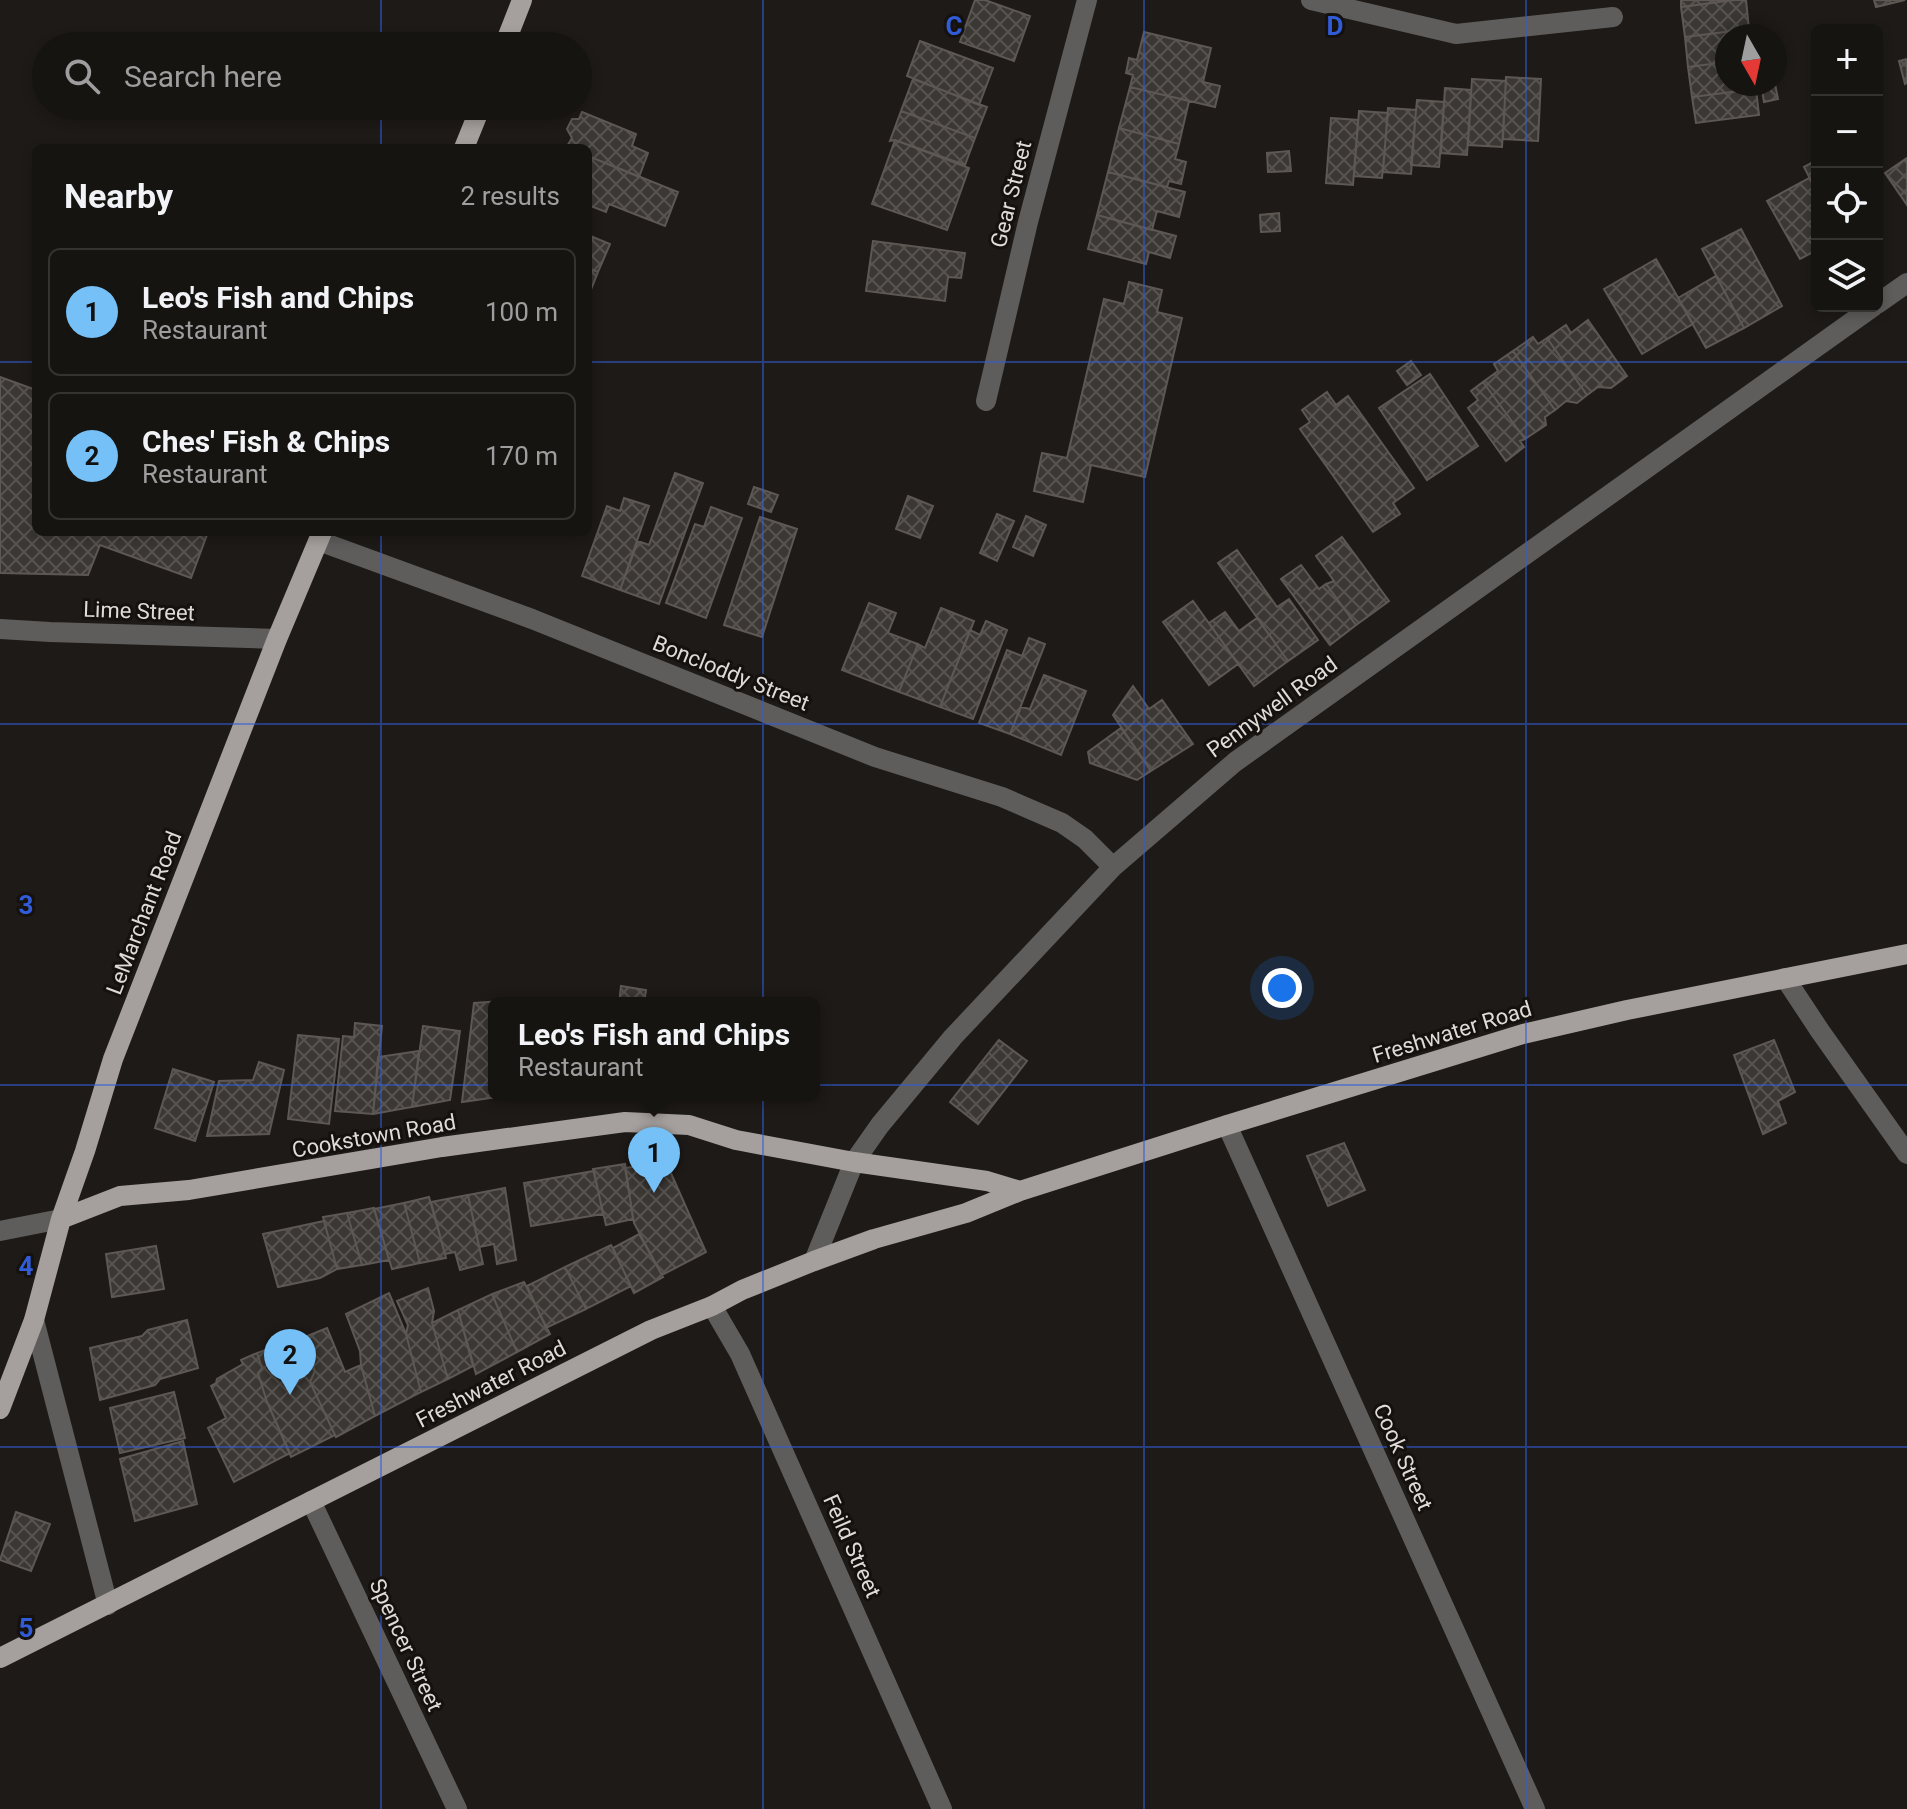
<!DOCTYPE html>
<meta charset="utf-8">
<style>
body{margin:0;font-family:Roboto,sans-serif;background:#23211f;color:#f1f3f6}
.controls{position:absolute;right:24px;top:24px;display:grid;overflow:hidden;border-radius:12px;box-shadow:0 4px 12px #0003}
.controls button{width:72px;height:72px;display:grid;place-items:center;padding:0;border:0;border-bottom:2px solid #353331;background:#161411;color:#f1f3f6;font:40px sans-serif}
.compass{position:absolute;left:1715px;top:24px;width:72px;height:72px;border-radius:50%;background:#161411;box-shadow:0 4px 12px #0003;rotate:171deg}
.you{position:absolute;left:1282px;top:988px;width:28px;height:28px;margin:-20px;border:6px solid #fff;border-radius:50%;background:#1a73e8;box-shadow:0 0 0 12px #1a73e833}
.badge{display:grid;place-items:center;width:52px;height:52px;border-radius:50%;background:#75c0f6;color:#111;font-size:26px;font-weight:700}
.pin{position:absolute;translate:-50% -66px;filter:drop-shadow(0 2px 4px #0008)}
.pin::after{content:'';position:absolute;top:42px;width:28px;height:24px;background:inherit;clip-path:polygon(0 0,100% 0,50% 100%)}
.popup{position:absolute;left:488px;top:997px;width:332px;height:104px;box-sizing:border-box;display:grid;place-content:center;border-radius:12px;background:#161411;filter:drop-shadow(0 2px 6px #0005);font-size:26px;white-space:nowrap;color:#9e9e9f}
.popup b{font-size:30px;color:#f1f3f6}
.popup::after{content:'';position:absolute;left:50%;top:100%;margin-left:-16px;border:16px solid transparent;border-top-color:#161411}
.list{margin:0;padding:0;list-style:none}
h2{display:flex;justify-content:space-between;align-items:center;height:104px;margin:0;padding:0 32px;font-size:34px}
h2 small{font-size:26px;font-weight:400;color:#9e9e9f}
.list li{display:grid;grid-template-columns:52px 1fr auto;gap:24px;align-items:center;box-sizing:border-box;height:128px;margin:0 16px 16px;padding:0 16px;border:2px solid #353331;border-radius:12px}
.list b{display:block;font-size:30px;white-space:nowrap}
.list p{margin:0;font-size:26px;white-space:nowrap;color:#9e9e9f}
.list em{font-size:26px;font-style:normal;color:#9e9e9f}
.icon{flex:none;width:44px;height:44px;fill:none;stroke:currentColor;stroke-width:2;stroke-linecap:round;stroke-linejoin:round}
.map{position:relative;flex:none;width:1907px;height:1809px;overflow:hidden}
.search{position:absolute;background:#161411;box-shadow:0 4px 12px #0003;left:32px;top:32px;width:560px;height:88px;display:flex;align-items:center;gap:20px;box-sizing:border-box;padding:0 28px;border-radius:44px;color:#9e9e9f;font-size:30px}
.panel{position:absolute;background:#161411;box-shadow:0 4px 12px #0003;left:32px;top:144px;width:560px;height:392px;border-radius:12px}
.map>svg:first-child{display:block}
</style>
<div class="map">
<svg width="1907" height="1809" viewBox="0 0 1907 1809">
<defs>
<pattern id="building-cross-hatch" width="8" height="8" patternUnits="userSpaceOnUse" patternTransform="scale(2)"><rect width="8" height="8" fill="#3b3733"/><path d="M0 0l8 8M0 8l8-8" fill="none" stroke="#575350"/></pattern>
</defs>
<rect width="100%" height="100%" fill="#1e1a17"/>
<path fill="url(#building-cross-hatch)" stroke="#5d5854" stroke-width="2" d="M975 0H985L1030 16 1014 61 960 42Z
M1681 0H1734L1681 7Z
M1734 0H1746L1749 29 1685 37 1681 7Z
M1874 0H1905L1876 7Z
M1749 29 1750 36H1727V62L1688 67 1685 37Z
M1144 32 1211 48 1203 82 1220 86 1215 107 1130 87 1133 75 1126 73 1129 58 1137 60Z
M920 41 993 68 979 105 907 76Z
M1907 59V83L1905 84 1899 61Z
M1727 62V84H1755L1756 89 1692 97 1688 67Z
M1506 77 1541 79 1538 141 1503 139Z
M913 79 987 107 975 138 901 111Z
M1472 79 1506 81 1502 147 1468 145Z
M1761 84H1775L1778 99 1764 102Z
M1130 87 1189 101 1179 144 1119 128Z
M1445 88 1471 90 1467 155 1441 153Z
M1756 89 1759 115 1696 123 1692 97Z
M1417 100 1444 102 1439 167 1411 165Z
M1388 108 1416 110 1411 174 1383 172Z
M901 111 975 138 965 165 895 140 890 141Z
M1359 111 1388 113 1382 178 1354 176Z
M582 112 636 134 632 146 648 153 639 177 588 156V148H566L572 138 567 129 572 119H579Z
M1331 118 1358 120 1353 185 1326 183Z
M1119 128 1179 144 1175 159 1186 162 1181 184 1169 181 1167 187 1108 172Z
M895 140 969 168 947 230 872 204Z
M1289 151 1291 171 1268 172 1267 153Z
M588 156 678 192 665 226 609 204 606 212 588 205Z
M1907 158V205L1885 173Z
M1817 160V192L1804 167Z
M1108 172 1185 192 1179 217 1157 211 1152 230 1097 215Z
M1809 178 1817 192V250L1800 259 1767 201Z
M1279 213 1280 231 1261 232 1260 215Z
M1097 215 1176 236 1170 258 1149 252 1146 264 1088 249Z
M1741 229 1782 306 1744 328 1702 249Z
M588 235 610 244 598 272 588 268Z
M873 241 965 253 961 278 948 277 945 301 866 291Z
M1656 259 1693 324 1642 354 1604 289Z
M588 268 598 272 588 297Z
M1716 276 1744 328 1706 348 1678 298Z
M1129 282 1162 290 1157 312 1182 318 1145 477 1091 465 1083 502 1034 491 1042 453 1067 458 1104 299 1124 304Z
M1588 320 1627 376 1611 388 1598 387 1587 395 1547 338 1566 325 1571 333Z
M1533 337 1538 344 1547 338 1587 395 1577 403 1566 401 1555 410 1513 351Z
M1513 351 1555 410 1545 417 1546 425 1525 439 1483 382 1498 371 1494 364Z
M1411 361 1421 375 1407 385 1397 371Z
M1430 374 1478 446 1427 480 1379 408Z
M0 377 36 390V532H208L191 578 100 545 88 575 0 573Z
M1483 382 1525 439 1520 441 1524 447 1506 461 1468 408 1478 400 1471 391Z
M1327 392 1336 405 1348 396 1414 488 1393 503 1400 514 1373 532 1300 429 1310 422 1302 410Z
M675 473 703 483 659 604 620 590 638 541 649 545Z
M754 487 778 495 771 512 748 504Z
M908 496 933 506 920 538 896 529Z
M624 498 649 506 620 590 582 576 607 506 620 511Z
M711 507 742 518 706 618 666 603 695 524 704 527Z
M997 514 1014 521 997 561 980 553Z
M1026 516 1046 525 1033 556 1013 547Z
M760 517 797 529 762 637 724 625Z
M1342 537 1389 601 1356 625 1326 584 1334 581 1316 556Z
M1237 550 1277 607 1289 599 1318 640 1288 661 1218 563Z
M1301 565 1319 589 1326 584 1356 625 1330 645 1281 579Z
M1193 601 1238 664 1209 685 1163 622Z
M869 603 896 613 888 633 918 644 899 692 842 670Z
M941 608 974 621 940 707 899 692 918 644 925 648Z
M1225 612 1239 631 1257 618 1288 661 1254 686 1209 623Z
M986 621 1007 630 973 719 940 707 970 630 980 635Z
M1029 638 1045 644 1010 734 979 723 1007 650 1022 656Z
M1044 675 1086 691 1061 755 1010 734 1021 707 1030 709Z
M1133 686 1149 709 1162 700 1193 744 1151 771 1113 715Z
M1121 728 1151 771 1137 780 1090 763 1088 752Z
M621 986 646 990 644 1003H619Z
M529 999 528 1003H494V1095H512L462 1102 474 1003Z
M355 1023 382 1026 373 1114 335 1111 343 1036 354 1037Z
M423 1026 460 1031 450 1100 412 1107Z
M298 1035 339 1039 329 1124 288 1119Z
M999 1040 1027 1061 978 1124 950 1102Z
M1774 1040 1795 1092 1778 1101 1786 1123 1763 1134 1734 1055Z
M419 1051 412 1107 373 1114 378 1057Z
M259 1062 284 1070 269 1134 207 1136 219 1081 253 1080Z
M173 1069 214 1082 195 1141 155 1128Z
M1344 1143 1365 1190 1328 1206 1307 1156Z
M666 1162 706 1252 662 1275 634 1223 625 1168Z
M625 1164 633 1219 606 1225 593 1169Z
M594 1171 603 1214 531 1226 524 1183Z
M505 1188 516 1260 497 1264 494 1244 479 1247 468 1195Z
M468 1195 483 1264 460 1270 455 1252 445 1254 431 1202Z
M429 1197 446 1258 420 1263 404 1203Z
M404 1203 420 1263 392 1269 374 1209Z
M374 1208 389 1260 362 1265 347 1213Z
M347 1213 362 1265 337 1269 323 1217Z
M324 1221 337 1269 320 1278 278 1287 263 1234Z
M639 1234 663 1277 634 1293 613 1248Z
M611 1245 631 1286 586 1309 565 1267Z
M156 1246 164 1289 112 1297 106 1254Z
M565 1267 586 1309 546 1328 527 1286Z
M524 1282 550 1334 517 1352 492 1294Z
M428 1288 434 1311 432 1323 448 1379 421 1392 406 1334 408 1325 397 1301Z
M389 1293 406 1334 421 1392 375 1416 361 1365 360 1351 346 1314Z
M492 1294 517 1352 476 1374 458 1310Z
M458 1310 473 1366 448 1379 432 1323Z
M187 1320 198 1368 160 1379 155 1385 100 1400 90 1348 142 1336 148 1330Z
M327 1328 345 1372 361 1365 375 1416 336 1437 310 1382 315 1371 302 1338Z
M302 1338 315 1371 310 1382 335 1435 291 1457 267 1402 258 1373 262 1368 257 1353 282 1344 284 1348Z
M257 1353 262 1368 258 1373 267 1402 290 1453 234 1482 208 1428 226 1418 211 1386 216 1383 217 1379 243 1364 241 1360Z
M174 1392 185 1438 120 1453 110 1408Z
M183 1441 197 1504 135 1521 120 1459Z
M16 1512 50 1524 31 1571 0 1560Z"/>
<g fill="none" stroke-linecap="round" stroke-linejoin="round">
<path stroke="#5f5d5b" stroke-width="20" d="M1311 0 1456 34 1613 17
M1877 304 1907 283
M986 401 1028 222 1087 0
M319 541 532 619 875 757 1002 797 1062 823 1085 839 1113 867
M0 629 50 632 277 639
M1785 978 1820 1031 1907 1154
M1227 1125 1535 1809
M0 1231 61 1219
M814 1261 854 1162 880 1125 953 1037 1113 867 1235 762 1874 306
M712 1306 740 1354 942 1809
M34 1320 108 1605
M311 1501 457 1809"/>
<path stroke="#a5a09d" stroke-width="20" d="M504 46 522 0
M464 148 481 106
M61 1219 120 1196 189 1190 442 1147 625 1122 689 1125 736 1140 854 1162 987 1181 1020 1191
M0 1409 34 1320 61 1219 85 1151 113 1059 277 639 322 532
M0 1658 651 1330 712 1306 742 1290 814 1261 874 1239 966 1213 1020 1191 1227 1125 1523 1034 1627 1010 1907 954"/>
</g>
<path fill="none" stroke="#305cd8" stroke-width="2" stroke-opacity="0.55" d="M381 0V46M763 0V1809M1144 0V1809M1526 0V1809M381 106V148M0 362H36M588 362H1907M381 532V1809M0 724H1907M0 1085H1907M0 1447H1907"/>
<g text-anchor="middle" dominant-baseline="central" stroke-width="6" stroke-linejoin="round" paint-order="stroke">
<g font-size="22" fill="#dedbd9" stroke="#15110e">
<text transform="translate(1011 194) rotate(-76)">Gear Street</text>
<text transform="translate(139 611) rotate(2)">Lime Street</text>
<text transform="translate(731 673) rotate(22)">Boncloddy Street</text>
<text transform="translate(1272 707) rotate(-36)">Pennywell Road</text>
<text transform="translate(144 913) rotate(-69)">LeMarchant Road</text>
<text transform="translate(1452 1032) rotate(-17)">Freshwater Road</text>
<text transform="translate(374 1136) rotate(-10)">Cookstown Road</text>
<text transform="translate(491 1384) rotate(-27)">Freshwater Road</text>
<text transform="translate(1403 1457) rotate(66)">Cook Street</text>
<text transform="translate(852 1546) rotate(66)">Feild Street</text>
<text transform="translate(406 1645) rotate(65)">Spencer Street</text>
</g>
</g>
<g font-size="26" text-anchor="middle" font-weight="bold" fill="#305cd8" stroke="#15110e" stroke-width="6" stroke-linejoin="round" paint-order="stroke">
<text x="954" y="35">C</text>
<text x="1335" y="35">D</text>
<text x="26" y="914">3</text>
<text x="26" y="1275">4</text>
<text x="26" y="1637">5</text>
</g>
</svg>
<div class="controls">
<button>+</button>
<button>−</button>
<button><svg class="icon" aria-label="locate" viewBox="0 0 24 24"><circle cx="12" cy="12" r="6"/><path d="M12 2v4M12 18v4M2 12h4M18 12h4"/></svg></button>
<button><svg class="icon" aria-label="layers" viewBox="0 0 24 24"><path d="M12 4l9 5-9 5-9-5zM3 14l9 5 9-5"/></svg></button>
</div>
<svg class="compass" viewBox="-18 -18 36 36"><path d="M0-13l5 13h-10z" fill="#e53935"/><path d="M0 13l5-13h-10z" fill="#9e9e9f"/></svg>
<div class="you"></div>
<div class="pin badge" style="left:654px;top:1193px">1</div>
<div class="popup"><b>Leo's Fish and Chips</b>Restaurant</div>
<div class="pin badge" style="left:290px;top:1395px">2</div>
<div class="search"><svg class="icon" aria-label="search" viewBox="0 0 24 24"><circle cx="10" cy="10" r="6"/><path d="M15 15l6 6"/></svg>Search here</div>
<section class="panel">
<h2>Nearby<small>2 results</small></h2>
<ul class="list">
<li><span class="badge">1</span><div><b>Leo's Fish and Chips</b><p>Restaurant</p></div><em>100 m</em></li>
<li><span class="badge">2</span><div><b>Ches' Fish &amp; Chips</b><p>Restaurant</p></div><em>170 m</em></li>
</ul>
</section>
</div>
